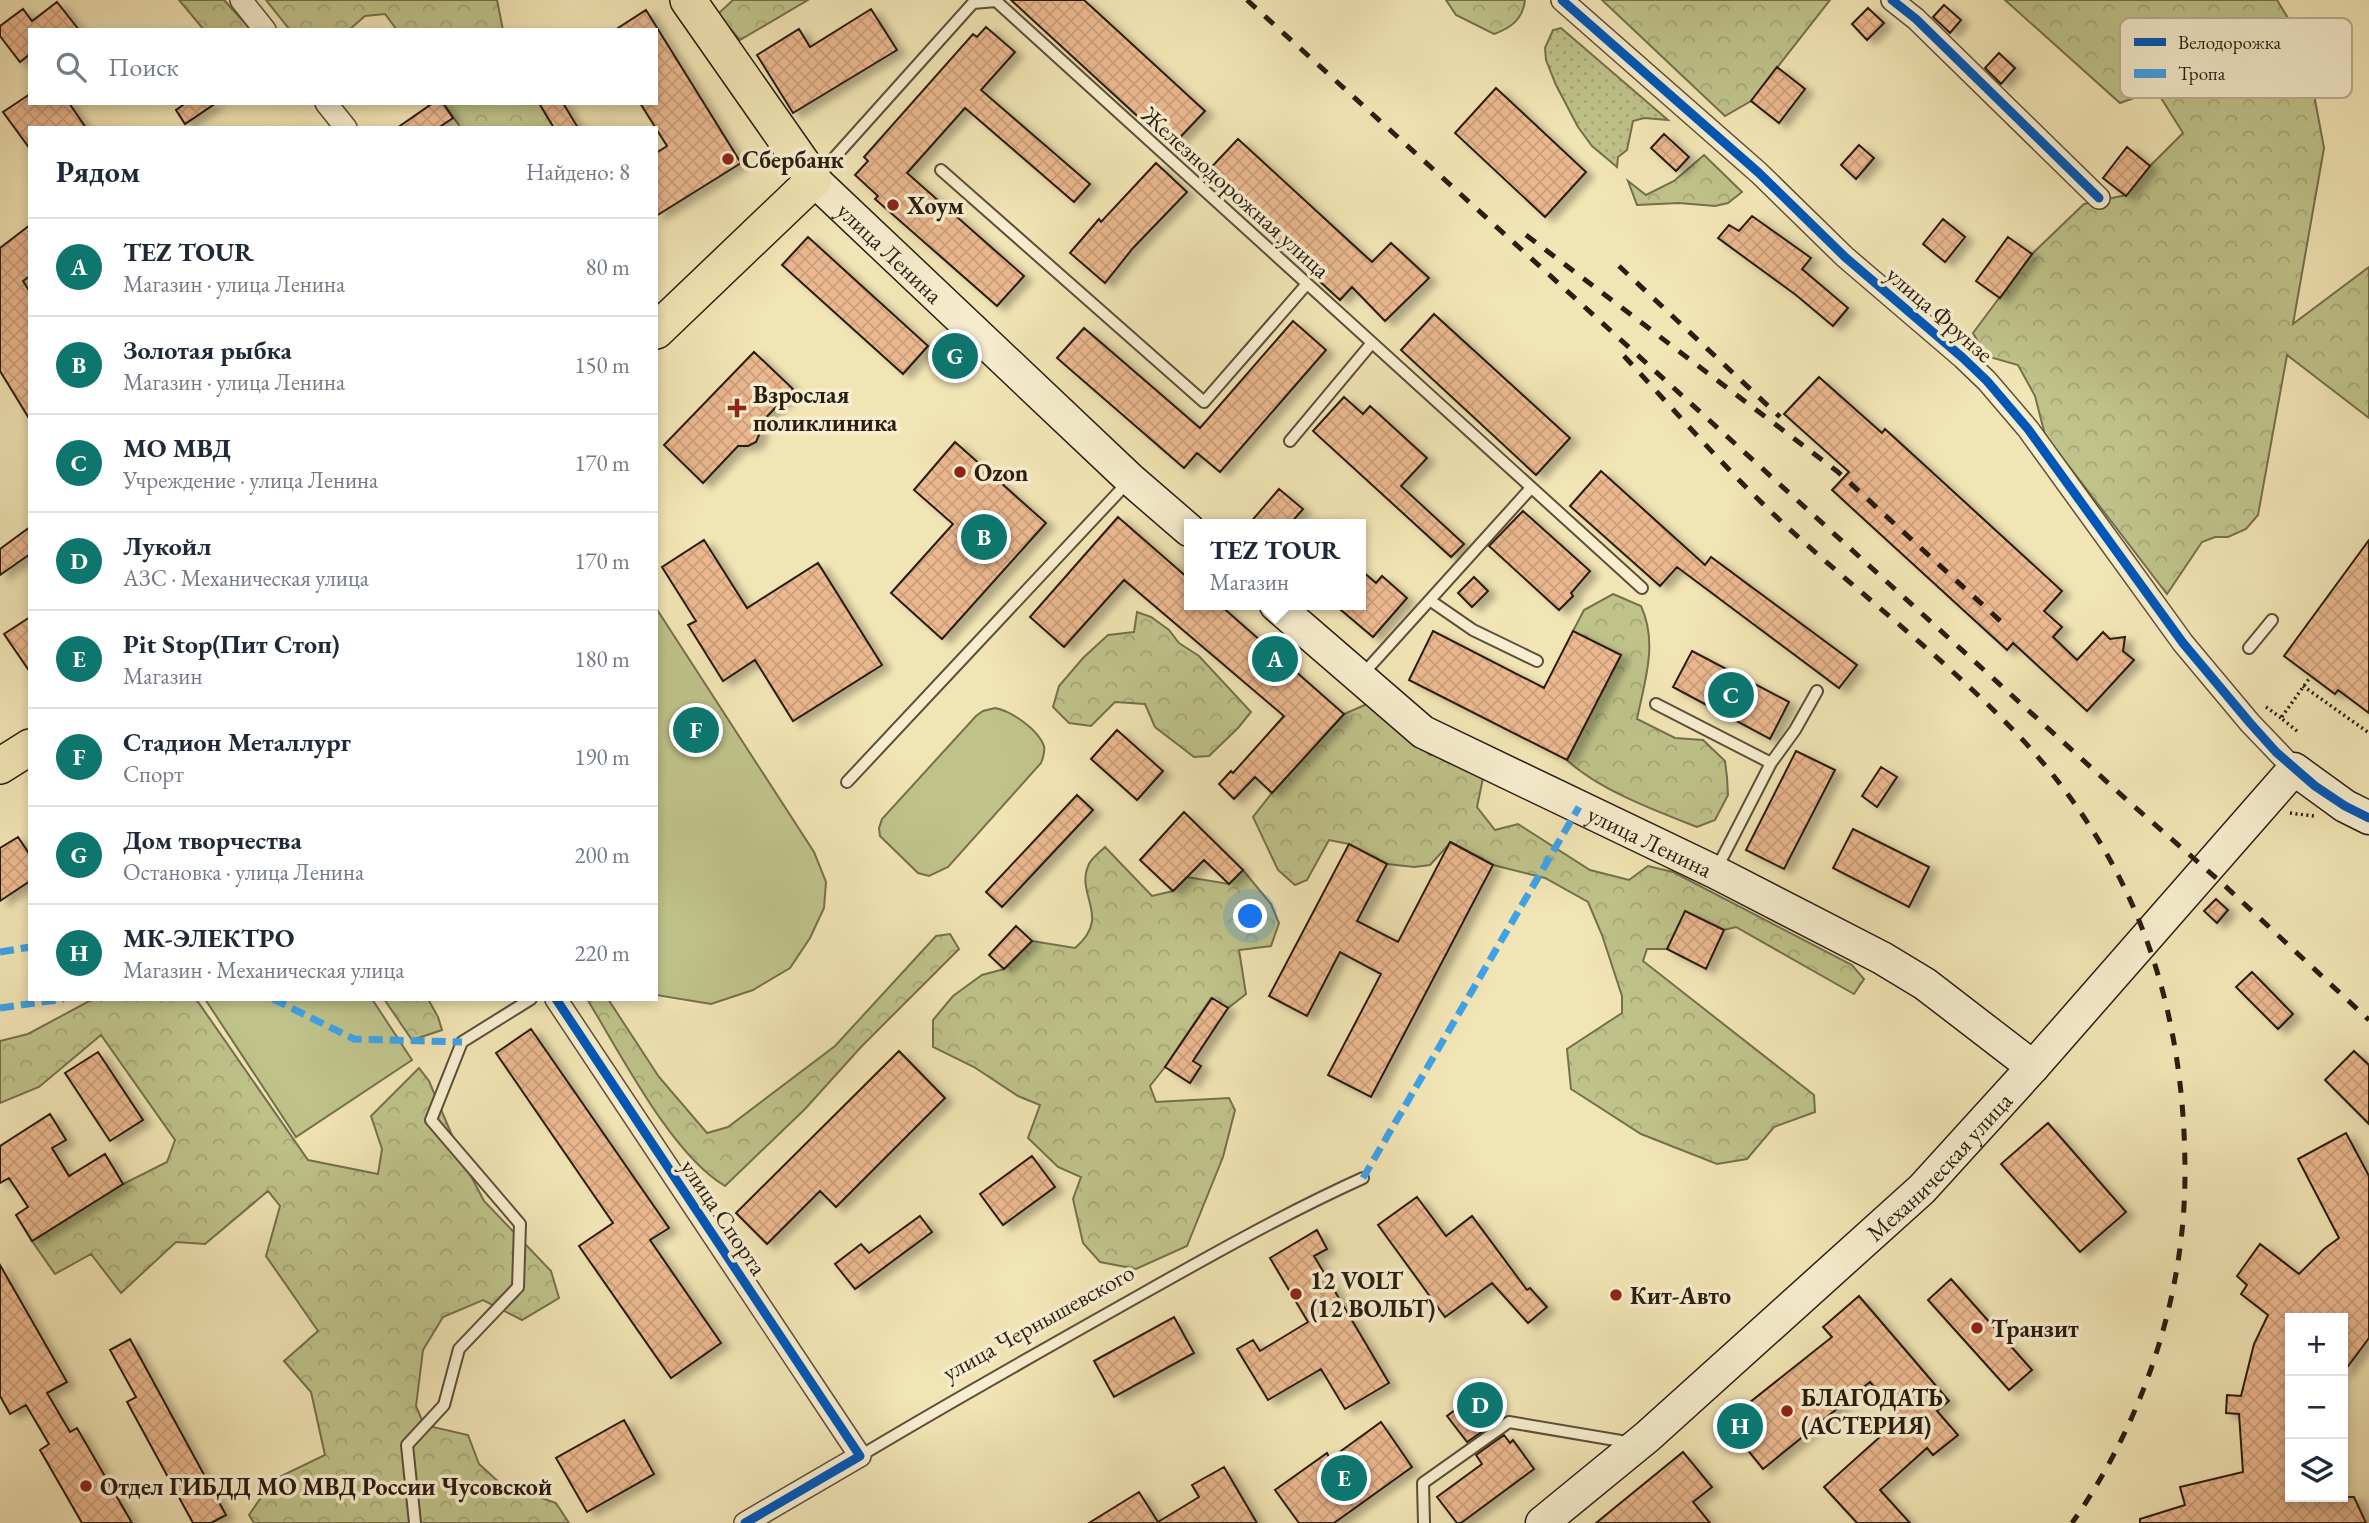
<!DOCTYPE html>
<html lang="ru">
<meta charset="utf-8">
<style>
body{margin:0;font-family:"EB Garamond",serif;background:#f6f6f7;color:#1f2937}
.controls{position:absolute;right:21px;bottom:21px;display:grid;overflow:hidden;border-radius:0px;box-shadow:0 4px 10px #0003}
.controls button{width:63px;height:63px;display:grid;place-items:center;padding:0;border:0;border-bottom:2px solid #e0e1e3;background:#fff;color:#1f2937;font:35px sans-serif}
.you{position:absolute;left:1251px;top:917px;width:24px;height:24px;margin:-18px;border:5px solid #fff;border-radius:50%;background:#1a73e8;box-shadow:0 0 0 10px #1a73e833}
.badge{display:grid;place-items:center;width:46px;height:46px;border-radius:50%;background:#0f766e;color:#fff;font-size:23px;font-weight:700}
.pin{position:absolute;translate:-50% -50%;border:4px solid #fff;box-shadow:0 2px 7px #0006}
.popup{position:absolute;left:1184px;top:519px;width:182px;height:91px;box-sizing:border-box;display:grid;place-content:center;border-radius:0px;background:#fff;filter:drop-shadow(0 2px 5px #0005);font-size:23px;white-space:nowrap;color:#747a83}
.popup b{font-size:26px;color:#1f2937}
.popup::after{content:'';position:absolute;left:50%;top:100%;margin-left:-14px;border:14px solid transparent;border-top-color:#fff}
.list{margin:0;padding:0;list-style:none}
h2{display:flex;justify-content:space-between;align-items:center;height:91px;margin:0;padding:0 28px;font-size:30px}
h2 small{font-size:23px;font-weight:400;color:#747a83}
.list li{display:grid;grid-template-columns:46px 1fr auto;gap:21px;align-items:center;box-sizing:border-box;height:98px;padding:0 28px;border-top:2px solid #e0e1e3}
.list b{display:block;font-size:26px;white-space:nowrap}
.list p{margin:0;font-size:23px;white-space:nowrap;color:#747a83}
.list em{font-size:23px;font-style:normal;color:#747a83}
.icon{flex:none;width:38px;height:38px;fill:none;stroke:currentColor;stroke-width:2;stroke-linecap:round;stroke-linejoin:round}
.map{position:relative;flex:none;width:2369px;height:1523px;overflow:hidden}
.search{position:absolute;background:#fff;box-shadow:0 4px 10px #0003;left:28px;top:28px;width:630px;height:77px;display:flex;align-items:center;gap:18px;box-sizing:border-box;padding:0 24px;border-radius:0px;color:#747a83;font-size:26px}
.panel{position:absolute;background:#fff;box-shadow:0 4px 10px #0003;left:28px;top:126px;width:630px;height:875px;border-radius:0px}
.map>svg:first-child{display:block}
</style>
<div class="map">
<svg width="2369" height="1523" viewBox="0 0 2369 1523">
<defs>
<pattern id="grass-dots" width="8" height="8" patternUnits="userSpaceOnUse" patternTransform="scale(1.75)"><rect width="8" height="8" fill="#bfc38a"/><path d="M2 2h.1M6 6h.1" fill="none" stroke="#a4a776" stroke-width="1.8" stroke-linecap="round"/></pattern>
<pattern id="forest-crowns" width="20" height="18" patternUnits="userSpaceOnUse" patternTransform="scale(1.75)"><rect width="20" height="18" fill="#bfc38a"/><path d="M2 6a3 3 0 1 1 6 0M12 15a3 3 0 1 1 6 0" fill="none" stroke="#a4a776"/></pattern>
<pattern id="building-cross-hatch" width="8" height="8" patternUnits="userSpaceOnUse" patternTransform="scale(1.75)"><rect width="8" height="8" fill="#ebb88f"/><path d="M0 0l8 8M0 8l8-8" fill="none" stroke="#ca9e7a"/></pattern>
<filter id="shadow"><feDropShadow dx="8" dy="4.5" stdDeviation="3.5" flood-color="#0004"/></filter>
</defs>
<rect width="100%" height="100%" fill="#f2e5b5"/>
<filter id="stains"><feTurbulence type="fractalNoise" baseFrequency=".00286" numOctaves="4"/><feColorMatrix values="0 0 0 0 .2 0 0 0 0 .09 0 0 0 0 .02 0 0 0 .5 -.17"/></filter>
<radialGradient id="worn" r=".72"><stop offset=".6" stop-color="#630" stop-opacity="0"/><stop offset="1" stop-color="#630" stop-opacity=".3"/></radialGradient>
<path fill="url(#grass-dots)" stroke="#74704e" stroke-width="2" d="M1561 28 1668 120 1644 118 1633 121 1627 150 1618 157 1617 167 1592 146 1578 127 1556 85 1546 60 1545 48 1553 30Z"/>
<path fill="url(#forest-crowns)" stroke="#74704e" stroke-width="2" d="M179 0H224L251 30H204Z
M266 0H497L503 30H397L385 14 365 16 349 30H290Z
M733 0H808L740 40 718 14Z
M1446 0H1525C1523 19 1511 28 1494 34L1456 15Z
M1602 0H1830L1751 101 1725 116Z
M2005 0H2277L2305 46 2324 148 2293 324 2369 267V418L2287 355 2258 515 2246 529 2228 537H2215L2202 542 2167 594 2045 435 2035 396 2018 365 1986 356 1973 333 2032 254 2084 204 2126 195 2150 166 2183 133 2156 90 2120 103Z
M443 103H539L554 128H461Z
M1704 155 1742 192 1728 203 1715 206 1679 203 1637 205 1628 181 1646 195 1674 181Z
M1613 594 1641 606C1658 643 1645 680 1637 719L1675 738 1703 740 1725 761 1727 777 1728 795 1715 820 1697 827C1656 811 1599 790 1567 760L1620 656 1573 631 1584 610Z
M1137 612 1151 617 1169 630 1179 643 1199 656 1251 712 1238 728 1209 756 1194 757 1155 727 1145 704 1115 702 1091 726 1069 723 1053 707 1059 686 1083 658 1108 635 1134 632Z
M1367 704 1397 724 1430 755H1460L1483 778 1477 807 1495 830 1518 824 1590 870 1629 880 1648 866 1673 872 1852 965 1864 979 1854 994 1736 927 1724 930 1686 912 1667 949H1647L1643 961 1814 1095 1815 1112 1774 1127 1747 1159 1717 1164 1641 1134 1571 1089 1567 1049 1622 1013V996L1602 935 1588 902 1545 878 1493 865 1451 842 1430 865 1414 867 1387 864 1349 844 1329 840 1307 880 1295 885 1278 870 1253 817 1272 793 1344 714Z
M1105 847 1152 896 1173 891 1187 877 1229 884 1243 870 1271 904 1279 923 1271 946 1239 950 1246 994 1228 1008 1211 998 1165 1067 1150 1086 1156 1102 1229 1098 1235 1110 1223 1157 1187 1246 1136 1269 1100 1262 1083 1243 1073 1199 1081 1177 1058 1167 1028 1138 1040 1105 1018 1096 974 1067 933 1047V1020L953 996 982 975 1004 969 1032 941 1075 948C1113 916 1074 895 1089 864 1092 858 1100 852 1105 847Z
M950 934 959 949 861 1047 805 1109 725 1186C671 1154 621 1054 587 999H608L659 1077 707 1133 728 1127 835 1046 936 936Z
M93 999H196L308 1160 378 1174 382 1149 371 1116 419 1068 429 1081 462 1159 484 1201 551 1271 559 1298 522 1320 483 1300 443 1317 423 1350 416 1406 424 1425 468 1435 479 1464 501 1484 556 1503 569 1523H254L249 1515 273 1480 325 1455 311 1392 284 1361 318 1331 266 1256 280 1206 268 1191 205 1244 176 1242 121 1293 91 1254 55 1274 32 1241 123 1184 167 1162 175 1140 101 1035 39 1087 0 1103V1041L28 1034Z
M384 999H428L438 1017 442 1030 412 1040Z"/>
<path fill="#bfc38a" stroke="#74704e" stroke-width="2" d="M656 608 814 852 826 882 824 908 810 938 790 968 753 990 711 1004 656 995Z
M995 708C1011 711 1038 729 1044 746 1045 752 1043 758 1041 763L948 867 929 876 918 873 880 836 879 828 882 819 976 716 983 711Z
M205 999H372L412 1060 296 1137Z"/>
<path fill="url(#building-cross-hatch)" stroke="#2a1d11" stroke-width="2" filter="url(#shadow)" d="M1011 0H1084L1205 111 1171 147Z
M57 2 79 30H30V54L20 62 0 36V26L23 9 32 21Z
M1944 5 1961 20 1950 33 1933 17Z
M1868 8 1884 23 1867 40 1852 24Z
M871 9 897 50 793 113 757 55 799 29 810 47Z
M646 10 741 163 656 216V153L667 146 640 103H656V30H615Z
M986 27 1015 52 981 90 1090 184 1074 202 965 108 907 173 1024 276 997 306 875 199 878 196 855 175 868 161 864 157 973 34 977 37Z
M1999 53 2015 68 2001 84 1985 68Z
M1777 67 1805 89 1779 123 1751 101Z
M1496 88 1586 172 1545 217 1455 133Z
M30 94V103H69L86 128H30V149L3 112Z
M186 103H216L185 124 176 110Z
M433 103H443L453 118 438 128H397Z
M539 103H563L578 128H554Z
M1664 134 1689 157 1676 171 1651 148Z
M1238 139 1372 262 1391 243 1429 278 1385 321 1352 287 1340 300 1204 175Z
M1859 145 1874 158 1856 179 1841 165Z
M2127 147 2150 166 2126 196 2103 178Z
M1156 163 1187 192 1133 248 1105 283 1070 253 1099 219 1101 222Z
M1752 216 1811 258 1802 269 1848 308 1833 326 1796 295 1718 238 1729 225 1739 231Z
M1943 219 1965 237 1945 262 1923 244Z
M30 225V276L23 281 30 292V420L0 371V248Z
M808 237 928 346 903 374 782 265Z
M2008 237 2032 254 2000 298 1976 281Z
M1434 314 1570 438 1536 475 1401 350Z
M1293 321 1326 350 1220 472 1197 453 1184 468 1057 358 1084 328 1200 428Z
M754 352 793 389 759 425V435L756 442 748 446H738L703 483 664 445Z
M1819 377 1882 433 1885 429 2062 591 2044 611 2062 627 2053 637 2077 660 2103 632 2110 639 2125 637 2123 651 2134 660 2087 711 2013 643 2007 650 1832 490 1849 472 1784 414Z
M1344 397 1363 414 1370 406 1427 458 1401 486 1464 544 1451 557 1313 431Z
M955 442 1046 523 942 639 891 593 953 524 914 490Z
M1601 471 1705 565 1711 557 1857 665 1839 688 1677 567 1660 586 1570 506Z
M1279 489 1303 509 1290 524H1249Z
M1523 511 1590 571 1571 593 1573 596 1559 610 1489 546Z
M1118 517 1189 579V605H1220L1344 714 1272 793 1255 777 1234 799 1219 784 1231 771 1233 773 1284 716 1124 580 1064 647 1030 617Z
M30 527V554L0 575V549Z
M704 540 747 608 818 563 882 665 793 721 755 660 723 681 688 625 696 621 662 567Z
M2369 540V713L2338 690 2335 694 2284 656Z
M1361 570 1376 583 1382 576 1407 598 1373 637 1335 605H1361Z
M1474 577 1488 591 1472 607 1458 593Z
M30 617V672L4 634Z
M1433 631 1544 688 1573 631 1621 655 1567 760 1409 680Z
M1692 651 1789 702 1770 739 1673 687Z
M1117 730 1163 771 1137 800 1091 759Z
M1796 751 1835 770 1784 869 1746 850Z
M1881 767 1897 777 1877 807 1862 796Z
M1077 795 1093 810 1002 907 986 892Z
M1184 812 1243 870 1229 884 1204 860 1173 891 1140 860Z
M1853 829 1929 867 1909 907 1833 868Z
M18 837 30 855V881L0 901V848Z
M1450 842 1493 865 1371 1097 1328 1075 1381 974 1340 952 1307 1016 1269 996 1349 844 1387 864 1357 921 1398 942Z
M2216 899 2228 910 2217 923 2204 911Z
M1685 911 1724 930 1706 969 1667 949Z
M1016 926 1032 941 1004 969 989 955Z
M2252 972 2293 1014 2278 1029 2236 987Z
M1212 998 1228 1008 1193 1061 1201 1066 1190 1083 1165 1067Z
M531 1029 669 1228 650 1240 721 1343 671 1378 579 1246 613 1223 496 1053Z
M899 1051 945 1098 836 1207 820 1191 767 1244 736 1213Z
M2354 1051 2369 1065V1124L2325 1080Z
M98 1052 143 1120 110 1141 65 1073Z
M50 1114 66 1140 52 1148 69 1176 105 1154 123 1184 32 1241 16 1215 28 1207 9 1178 0 1183V1146Z
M2048 1123 2126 1212 2080 1252 2001 1164Z
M2346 1133 2369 1176V1338L2343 1373V1318H2290V1497H2354L2366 1523H2140V1519L2185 1505 2180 1487 2243 1472 2239 1414 2226 1413 2227 1395 2241 1396 2254 1344 2268 1315 2241 1294 2247 1285 2237 1276 2260 1244 2299 1274 2324 1249 2339 1238 2298 1159Z
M1032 1156 1055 1187 1003 1225 980 1194Z
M1417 1197 1446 1236 1472 1216 1527 1290 1530 1288 1547 1307 1528 1323 1492 1283 1445 1317 1378 1225Z
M920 1216 932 1232 855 1289 835 1264 861 1244 869 1253Z
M1317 1230 1327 1249 1314 1256 1389 1383 1345 1409 1321 1369 1268 1400 1237 1349 1253 1340 1260 1351 1308 1322 1270 1258Z
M0 1265 67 1382 47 1393 70 1432 77 1428 132 1523H82L40 1450 49 1444 26 1405 10 1414 0 1396Z
M1951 1279 2032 1370 2009 1390 1928 1300Z
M1859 1296 1949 1401 1937 1411 1958 1435 1933 1455 1927 1448 1880 1490 1910 1523H1857L1824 1487 1901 1418 1870 1382 1763 1469 1725 1422 1832 1337 1823 1327Z
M1174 1317 1194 1353 1114 1397 1094 1361Z
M130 1339 226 1515 211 1523H193L127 1402 136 1397 110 1350Z
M1483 1389 1496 1407 1488 1414 1495 1423 1467 1442 1447 1416Z
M624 1420 654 1474 587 1512 556 1458Z
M1381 1422 1412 1467 1334 1523H1299L1275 1490 1327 1453 1330 1459Z
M1504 1435 1510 1443 1513 1440 1534 1469 1461 1523H1457L1437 1497 1482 1464 1476 1455Z
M1683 1452 1712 1487 1693 1502 1710 1523H1596Z
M1224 1467 1257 1523H1089L1139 1492 1158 1522 1199 1497 1192 1485Z"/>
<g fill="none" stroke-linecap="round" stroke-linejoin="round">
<defs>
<path id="lane" d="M941 170 1204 402 1306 285
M816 178 973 3 996 1 1642 588
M1290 441 1371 344
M1431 601 1473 630 1537 661
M2249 648 2272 620
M1362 675 1531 488
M1656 704 1771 763
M847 782 1129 481
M1716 870 1771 763 1795 730 1817 691
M860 1456C945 1405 1032 1356 1119 1307 1199 1262 1279 1216 1363 1178
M415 1523 407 1445 444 1405 459 1349 518 1287 520 1224 431 1120 462 1042 531 999
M1424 1523 1423 1483 1509 1422 1633 1443"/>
<path id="street" d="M241 0 265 30
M1562 0 1759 173 1845 257 1963 358 1987 381 2028 429 2183 643 2250 723 2294 769
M1892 0 1916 19 2099 198
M326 103 346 128
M556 999 860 1456 745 1523"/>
<g id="secondary">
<path id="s1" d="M814 180 1130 479 1189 530"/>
<path id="s2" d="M1276 605 1423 732 1715 872 1882 958 1925 984 2033 1067"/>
<path id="s3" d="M1542 1523 1647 1437 1922 1189 2033 1067 2294 769 2345 806 2369 818"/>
</g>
<path id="primary" d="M656 331 814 180 688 0
M0 766 30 747"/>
</defs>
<use href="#lane" stroke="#5c4f3a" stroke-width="14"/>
<use href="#street" stroke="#5c4f3a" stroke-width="24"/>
<use href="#secondary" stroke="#2a1d11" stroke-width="35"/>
<use href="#primary" stroke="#2a1d11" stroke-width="38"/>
<path stroke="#2a1d11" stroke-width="3.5" stroke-dasharray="2 3.5" stroke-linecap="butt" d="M2303 686 2369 733
M2266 707 2281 718
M2297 731 2281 718 2311 676
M2290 813 2314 816"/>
<use href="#lane" stroke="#f7eecf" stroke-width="10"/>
<use href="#street" stroke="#f7eecf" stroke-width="21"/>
<use href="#secondary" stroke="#f7eecf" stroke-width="32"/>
<use href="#primary" stroke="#f2e5b5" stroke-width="35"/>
<path stroke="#2a1d11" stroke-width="5" stroke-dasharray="12 12" stroke-linecap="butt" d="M1247 0 2128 801 2223 884 2369 1020
M1526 235 1838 472 2008 628
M1619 266 1780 417
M1624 356C1677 413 1728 472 1785 525 1862 596 1947 660 2020 737 2136 861 2185 1005 2185 1173 2185 1297 2143 1422 2072 1523"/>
<path stroke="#3ea2ea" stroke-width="7" stroke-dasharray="14 7" stroke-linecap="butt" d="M0 952 30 947
M273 999 354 1039 462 1042
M0 1008 64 999
M1363 1178 1579 807"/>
<defs>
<path id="cycleway" d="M1562 0 1759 173 1845 257 1963 358 1987 381 2028 429 2183 643 2250 723 2276 752 2315 786 2345 806 2369 818
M1892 0 1916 19 2099 198
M556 999 860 1456 745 1523"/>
</defs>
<use href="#cycleway" stroke="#f7eecf" stroke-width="13"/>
<use href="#cycleway" stroke="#0057b8" stroke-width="9"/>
</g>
<g fill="#8f2418" stroke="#f7eecf" stroke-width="2.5">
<circle cx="728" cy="159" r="7"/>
<circle cx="893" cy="205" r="7"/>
<path d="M733.5 397.5h7v7h7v7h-7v7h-7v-7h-7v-7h7z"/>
<circle cx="960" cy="472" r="7"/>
<circle cx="1296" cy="1294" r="7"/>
<circle cx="1616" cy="1295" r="7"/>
<circle cx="1977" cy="1328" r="7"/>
<circle cx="1787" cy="1411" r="7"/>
<circle cx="86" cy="1486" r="7"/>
</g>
<g text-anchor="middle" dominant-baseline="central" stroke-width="7" stroke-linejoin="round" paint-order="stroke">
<g font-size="24" font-weight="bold" fill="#2a1d11" stroke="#f7eecf" text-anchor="start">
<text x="742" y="159">Сбербанк</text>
<text x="907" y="205">Хоум</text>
<text x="753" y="394">Взрослая<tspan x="753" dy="28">поликлиника</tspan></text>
<text x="974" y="472">Ozon</text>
<text x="1310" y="1280">12 VOLT<tspan x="1310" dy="28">(12 ВОЛЬТ)</tspan></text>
<text x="1630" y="1295">Кит-Авто</text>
<text x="1991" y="1328">Транзит</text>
<text x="1801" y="1397">БЛАГОДАТЬ<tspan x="1801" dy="28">(АСТЕРИЯ)</tspan></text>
<text x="100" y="1486">Отдел ГИБДД МО МВД России Чусовской</text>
</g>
<g font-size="24" fill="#2a1d11" stroke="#f7eecf">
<text transform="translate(1236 192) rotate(42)">Железнодорожная улица</text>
<text stroke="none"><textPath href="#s1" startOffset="105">улица Ленина</textPath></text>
<text transform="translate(1940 314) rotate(41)">улица Фрунзе</text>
<text stroke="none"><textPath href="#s2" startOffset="446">улица Ленина</textPath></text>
<text stroke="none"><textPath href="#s3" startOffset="534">Механическая улица</textPath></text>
<text transform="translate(724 1217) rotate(56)">улица Спорта</text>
<text transform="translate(1038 1322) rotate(-29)">улица Чернышевского</text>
</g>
</g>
<rect x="2120" y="18" width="232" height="80" rx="10" fill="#f7eecf" stroke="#baaf96" stroke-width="2"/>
<rect x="2134" y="38" width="32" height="8" fill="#0057b8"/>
<rect x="2134" y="69" width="32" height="9" fill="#3ea2ea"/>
<g font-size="19" fill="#2a1d11">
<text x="2178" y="49">Велодорожка</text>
<text x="2178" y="80">Тропа</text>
</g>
<rect width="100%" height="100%" filter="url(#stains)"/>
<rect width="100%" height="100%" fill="url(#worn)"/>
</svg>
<div class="controls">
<button>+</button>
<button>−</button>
<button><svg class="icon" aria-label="layers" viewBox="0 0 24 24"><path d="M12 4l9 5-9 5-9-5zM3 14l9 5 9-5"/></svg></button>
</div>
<div class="you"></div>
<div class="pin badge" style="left:1275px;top:659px">A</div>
<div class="popup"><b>TEZ TOUR</b>Магазин</div>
<div class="pin badge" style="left:984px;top:537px">B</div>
<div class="pin badge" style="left:1731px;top:695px">C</div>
<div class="pin badge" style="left:1480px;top:1405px">D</div>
<div class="pin badge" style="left:1344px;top:1478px">E</div>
<div class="pin badge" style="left:696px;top:730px">F</div>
<div class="pin badge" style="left:955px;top:356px">G</div>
<div class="pin badge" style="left:1740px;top:1426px">H</div>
<div class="search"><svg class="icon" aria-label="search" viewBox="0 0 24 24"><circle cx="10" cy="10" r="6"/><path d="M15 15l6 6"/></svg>Поиск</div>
<section class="panel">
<h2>Рядом<small>Найдено: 8</small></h2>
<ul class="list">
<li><span class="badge">A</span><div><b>TEZ TOUR</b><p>Магазин · улица Ленина</p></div><em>80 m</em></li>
<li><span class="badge">B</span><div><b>Золотая рыбка</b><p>Магазин · улица Ленина</p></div><em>150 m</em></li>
<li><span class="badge">C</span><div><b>МО МВД</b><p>Учреждение · улица Ленина</p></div><em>170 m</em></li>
<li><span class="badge">D</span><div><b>Лукойл</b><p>АЗС · Механическая улица</p></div><em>170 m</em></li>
<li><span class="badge">E</span><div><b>Pit Stop(Пит Стоп)</b><p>Магазин</p></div><em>180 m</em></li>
<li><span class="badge">F</span><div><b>Стадион Металлург</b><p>Спорт</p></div><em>190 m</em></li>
<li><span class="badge">G</span><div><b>Дом творчества</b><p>Остановка · улица Ленина</p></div><em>200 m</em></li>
<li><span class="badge">H</span><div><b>МК-ЭЛЕКТРО</b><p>Магазин · Механическая улица</p></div><em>220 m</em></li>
</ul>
</section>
</div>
